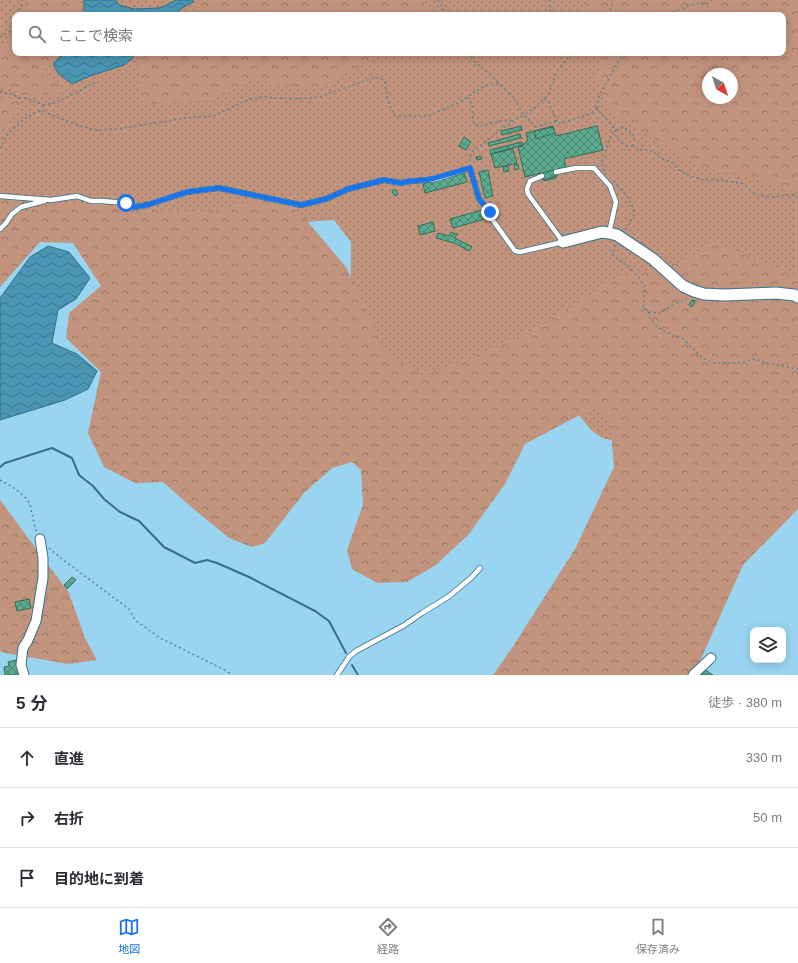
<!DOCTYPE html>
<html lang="ja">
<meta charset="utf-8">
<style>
body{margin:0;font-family:Helvetica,"Noto Sans JP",sans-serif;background:#f7f7f7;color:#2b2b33}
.controls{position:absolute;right:12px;bottom:12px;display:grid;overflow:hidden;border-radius:8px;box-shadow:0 2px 10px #0003}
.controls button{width:36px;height:36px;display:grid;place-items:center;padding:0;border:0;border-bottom:1px solid #e1e1e2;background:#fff;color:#2b2b33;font:20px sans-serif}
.compass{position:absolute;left:702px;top:68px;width:36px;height:36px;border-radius:50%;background:#fff;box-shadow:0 2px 10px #0003;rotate:141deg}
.stop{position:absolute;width:12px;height:12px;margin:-9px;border:3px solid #1a73e8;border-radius:50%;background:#fff}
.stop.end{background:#1a73e8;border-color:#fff;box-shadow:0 1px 4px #0008}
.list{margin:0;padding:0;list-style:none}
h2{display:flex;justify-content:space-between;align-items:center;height:52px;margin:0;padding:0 16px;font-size:17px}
h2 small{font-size:13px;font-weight:400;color:#7c7c81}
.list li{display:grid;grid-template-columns:26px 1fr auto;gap:12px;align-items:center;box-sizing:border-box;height:60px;padding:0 16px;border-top:1px solid #e1e1e2}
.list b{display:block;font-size:15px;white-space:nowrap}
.list em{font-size:13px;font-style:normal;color:#7c7c81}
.icon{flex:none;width:22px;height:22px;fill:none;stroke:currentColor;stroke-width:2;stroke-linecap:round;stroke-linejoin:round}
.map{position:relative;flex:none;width:798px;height:675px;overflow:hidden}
.search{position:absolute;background:#fff;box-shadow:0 2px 10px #0003;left:12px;right:12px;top:12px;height:44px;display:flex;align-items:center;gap:10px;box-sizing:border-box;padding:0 14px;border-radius:8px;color:#7c7c81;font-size:15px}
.sheet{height:232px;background:#fff}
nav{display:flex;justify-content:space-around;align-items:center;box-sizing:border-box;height:56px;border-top:1px solid #e1e1e2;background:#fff;font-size:11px;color:#7c7c81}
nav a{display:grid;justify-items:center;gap:2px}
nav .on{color:#1a73e8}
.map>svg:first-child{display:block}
</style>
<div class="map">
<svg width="798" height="675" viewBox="0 0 798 675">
<defs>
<pattern id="grass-dots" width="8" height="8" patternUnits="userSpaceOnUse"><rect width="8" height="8" fill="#c2947d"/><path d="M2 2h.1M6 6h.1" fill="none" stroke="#9b7866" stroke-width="1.8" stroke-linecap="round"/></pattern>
<pattern id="forest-crowns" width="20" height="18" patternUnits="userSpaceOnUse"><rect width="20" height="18" fill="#c2947d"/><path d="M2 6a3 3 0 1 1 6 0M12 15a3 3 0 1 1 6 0" fill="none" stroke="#9b7866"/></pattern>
<pattern id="water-waves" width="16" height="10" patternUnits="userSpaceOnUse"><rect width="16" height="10" fill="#4895b4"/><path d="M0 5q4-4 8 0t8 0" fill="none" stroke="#3a7992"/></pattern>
<pattern id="building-cross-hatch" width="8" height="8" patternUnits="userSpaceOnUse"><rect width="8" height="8" fill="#5caa8d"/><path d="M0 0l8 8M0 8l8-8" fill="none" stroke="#4a8a73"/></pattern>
</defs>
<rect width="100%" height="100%" fill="#99d5f0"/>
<path fill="url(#grass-dots)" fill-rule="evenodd" d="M0 0H798V464L649 449 602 438 591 430 543 372 403 392 350 336 351 242 334 220 235 227 133 223 0 246ZM15 15H783V53H15ZM708 74H732V98H708Z"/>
<path fill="url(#forest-crowns)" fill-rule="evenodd" d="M26 0H79V7L76 15H25Z
M198 0H423L429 15H193L195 14Z
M582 0H798V193L739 173 703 169 610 111 596 81 606 53H783V15H586ZM708 74H732V98H708Z
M15 34V53H56L38 72 56 80 61 94H22L0 85V56L1 47Z
M145 53H391L378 56 317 90 252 80 212 100 142 105 139 62Z
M0 98 12 100 22 104 19 110 8 123 0 137Z
M281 198 306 220 346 267 386 353 424 376 485 352 533 330 618 277 681 262 713 242 798 276V509L743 565 696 670 692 675H493L512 648 575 549 614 467 610 419 597 406 525 444 505 484 469 534 436 565 407 582 377 583 352 569 347 550 363 505 361 470 352 462 332 468 304 493 265 543 252 547 229 538 190 506 163 482 135 483 104 467 88 433 101 372 66 338 69 313 101 286 73 243 40 242 0 287V229L24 212 73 203 202 214 253 201Z
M0 199 32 201 14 209 0 226Z
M0 500 69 593 85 638 97 660 68 664 5 653 0 651Z"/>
<path fill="url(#water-waves)" stroke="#337089" d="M84 0H116L119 5 134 9 159 8 167 5 176 0H193V2L182 8 175 15H84Z
M64 53H134L133 58 124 65 90 76 72 84 58 73 53 64Z
M48 246 69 252 90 278 76 299 58 310 52 343 77 354 97 371 88 389 65 400 0 420V298L30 257Z"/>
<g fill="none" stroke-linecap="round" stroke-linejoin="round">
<path stroke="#337089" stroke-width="2" d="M0 467 5 463 52 448 72 458 79 475 93 486 104 499 120 512 139 521 164 547 195 563 207 560 217 563 249 577 315 611 329 621 346 653
M352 665 358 675"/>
</g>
<path fill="url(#building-cross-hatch)" stroke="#336f5a" d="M521 126 522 130 502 135 501 131Z
M553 126 555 133 536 139 534 131Z
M597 126 603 150 564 159 566 167 555 170 557 176 543 180 541 173 525 177 518 147 522 146 528 140 526 133 553 127 556 136Z
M520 134 521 138 489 146 488 143Z
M464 137 471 142 466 150 459 146Z
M522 142 523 145 491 154 490 150Z
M513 149 517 163 495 168 491 154Z
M481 156 482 159 477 160 476 157Z
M518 164 519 169 515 170 514 165Z
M508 166 509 171 504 172 503 167Z
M488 170 493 196 485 198 479 172Z
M554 170 556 178 544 181 542 173Z
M464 173 467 182 425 193 423 184Z
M395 189 398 194 395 196 392 191Z
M482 210 485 219 453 228 450 219Z
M433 222 435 231 420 235 418 226Z
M451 232 457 234 455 238 472 247 469 251 454 243 436 238 438 233 449 236Z
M692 300 695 301 692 307 689 305Z
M72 577 76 580 67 589 64 585Z
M29 599 31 608 17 611 15 602Z
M16 660 20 675H5L4 667 9 666 8 662Z
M702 668 713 675H697Z"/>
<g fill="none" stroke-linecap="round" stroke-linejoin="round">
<defs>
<path id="service" d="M556 172 576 168H594L610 186 616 202 609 233
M0 196 51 200 77 196 91 201H102L126 203 135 207 147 205 187 192 219 188 301 205 326 199 348 189 384 180 401 183 411 181 426 180 435 179 470 168 479 199 487 208 492 219 515 251 520 252 563 242 528 194 527 189 530 181 542 176
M0 229 6 223 12 214 21 207 44 201
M337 675 349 657 356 651 403 626 422 613 448 597 471 578 480 568"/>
<path id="minor" d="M24 675 21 665 23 648 28 640 36 621 43 578V558L40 539
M693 675 711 658"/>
<path id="tertiary" d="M563 242 602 232 609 233 617 235 653 259 683 286 694 291 704 294 724 295 776 293 794 295 798 297"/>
</defs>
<use href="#service" stroke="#367189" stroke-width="6"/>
<use href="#minor" stroke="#367189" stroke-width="11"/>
<use href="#tertiary" stroke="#367189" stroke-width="13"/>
<path stroke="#598598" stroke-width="1.5" stroke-dasharray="2 3" stroke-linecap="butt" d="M438 0 447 15
M550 0V10L553 15
M18 15 21 5V0
M609 15 613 0
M669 15 671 13 694 4 708 3 712 0
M0 37 10 31 15 25
M468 53 474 61 501 85
M0 92 11 94 20 98H26L43 105 42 111
M468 97 472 104 473 120 474 124 481 126 506 120 513 121
M544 99 548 101 558 124 590 114 597 109 616 130 623 127C632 132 637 136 633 146L641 150H648L654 152 660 158 671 162 679 170 688 175 699 179 710 180H719L740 183 745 185 750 190 755 194 762 196 772 197 792 195 798 197
M43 105 55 103 70 96 95 82
M597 108C598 94 602 90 609 79 614 70 618 61 624 53
M556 121 536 127 524 115 533 109 548 95 557 71 570 55V53
M615 130C615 140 624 147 633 146
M0 149C2 145 4 141 6 137 12 129 32 110 42 111L72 123 94 130 117 129 192 117 214 116 245 101 262 97 293 99 319 97 376 77 384 80 389 104 395 116H428L458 103 486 85 497 84 502 86 513 97 524 115 513 121 474 150 471 154 469 162
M605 171 603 166 602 160 606 151 613 127
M614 181C620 188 635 204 634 214 633 218 627 227 624 231
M616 245 612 254C617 260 622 262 628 266 634 272 640 279 645 286L643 307 648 312 659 313 673 305 687 299
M648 312 650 318 657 326 664 331 683 339 704 359 715 363H738L754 359 772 364 798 369
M0 480 14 488 26 498 30 504 34 523 37 533
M49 548 62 559 129 609 135 620 160 638 225 670 232 675"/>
<use href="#service" stroke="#fff" stroke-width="4.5"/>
<use href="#minor" stroke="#fff" stroke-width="9"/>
<use href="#tertiary" stroke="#fff" stroke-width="11"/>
</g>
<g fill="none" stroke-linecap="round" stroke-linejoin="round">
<path stroke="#1a73e8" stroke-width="5" d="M126 203 135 207 147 205 187 192 219 188 301 205 326 199 348 189 384 180 401 183 411 181 426 180 435 178 470 168 479 199 487 208 490 212"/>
</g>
</svg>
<div class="controls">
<button><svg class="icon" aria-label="layers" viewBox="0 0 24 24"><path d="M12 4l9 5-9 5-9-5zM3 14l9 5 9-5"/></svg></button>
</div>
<svg class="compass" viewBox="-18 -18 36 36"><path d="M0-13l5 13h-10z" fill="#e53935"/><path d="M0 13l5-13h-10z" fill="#7c7c81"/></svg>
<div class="stop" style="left:126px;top:203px"></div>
<div class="stop end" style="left:490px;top:212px"></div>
<div class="search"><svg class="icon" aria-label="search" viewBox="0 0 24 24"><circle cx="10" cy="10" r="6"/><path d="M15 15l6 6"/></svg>ここで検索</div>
</div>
<section class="sheet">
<h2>5 分<small>徒歩 · 380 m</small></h2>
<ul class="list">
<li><svg class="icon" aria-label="ahead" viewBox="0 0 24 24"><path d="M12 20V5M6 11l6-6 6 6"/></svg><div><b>直進</b></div><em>330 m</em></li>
<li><svg class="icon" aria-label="right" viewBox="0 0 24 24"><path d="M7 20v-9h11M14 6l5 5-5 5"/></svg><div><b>右折</b></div><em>50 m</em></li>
<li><svg class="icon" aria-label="arrive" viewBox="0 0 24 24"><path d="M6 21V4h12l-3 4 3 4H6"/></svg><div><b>目的地に到着</b></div></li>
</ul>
</section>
<nav>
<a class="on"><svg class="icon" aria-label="map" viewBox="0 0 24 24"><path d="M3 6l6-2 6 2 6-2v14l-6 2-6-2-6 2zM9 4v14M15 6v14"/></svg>地図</a>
<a><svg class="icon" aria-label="directions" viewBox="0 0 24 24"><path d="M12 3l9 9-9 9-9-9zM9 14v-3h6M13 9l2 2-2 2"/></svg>経路</a>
<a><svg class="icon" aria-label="saved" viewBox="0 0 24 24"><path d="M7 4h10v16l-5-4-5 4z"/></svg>保存済み</a>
</nav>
